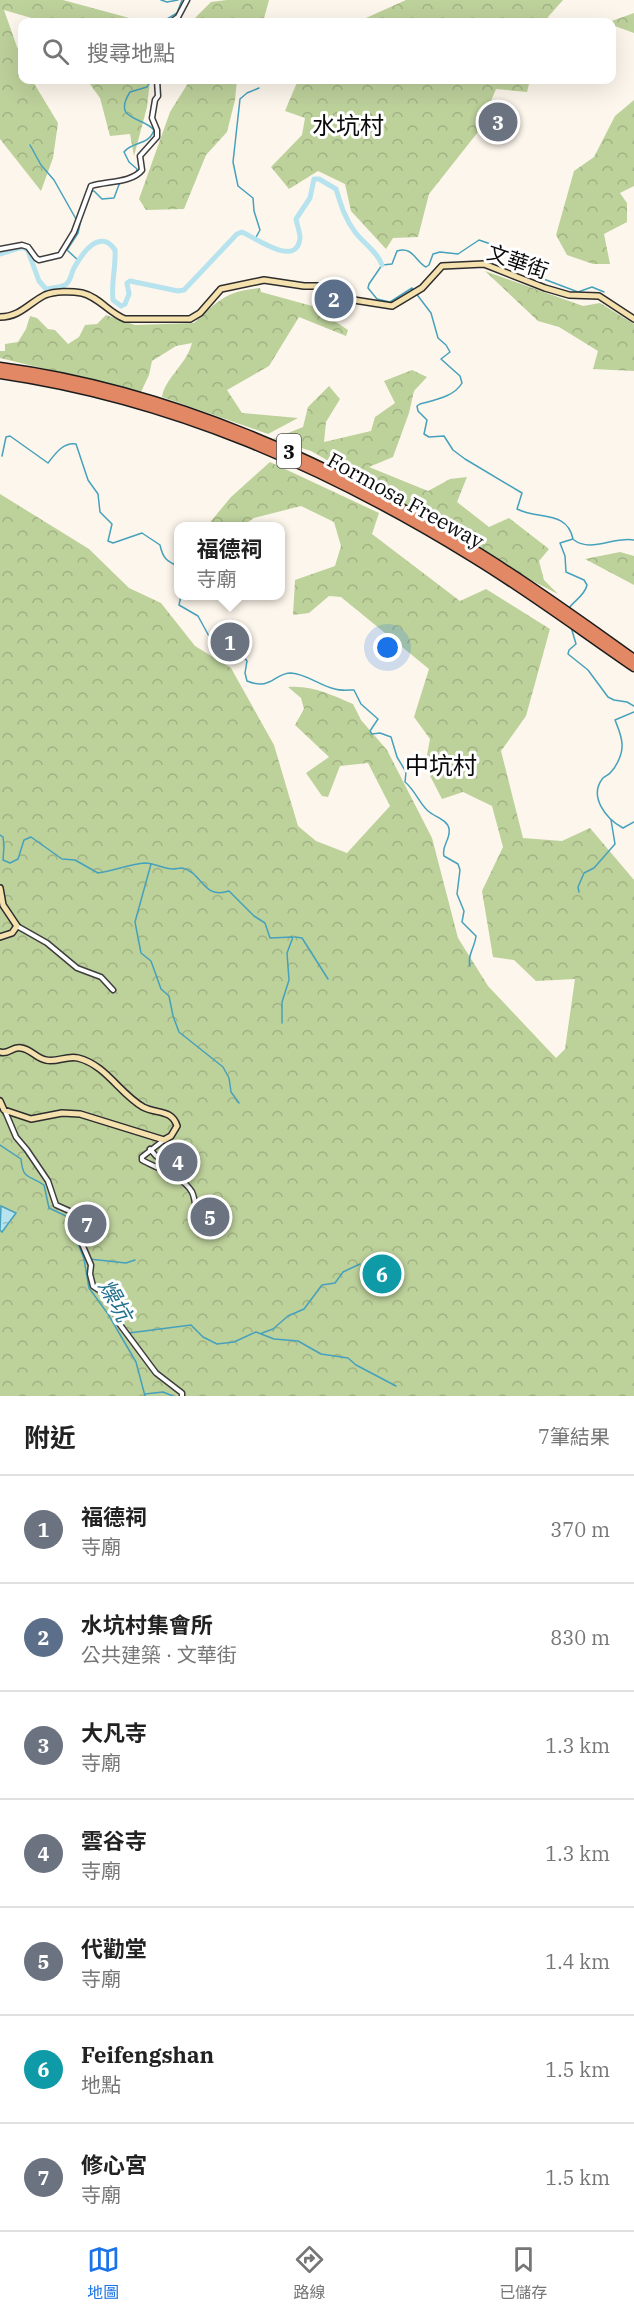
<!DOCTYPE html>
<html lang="zh-TW">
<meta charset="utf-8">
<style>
body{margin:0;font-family:"IBM Plex Serif","Noto Sans TC",serif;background:#f6f6f6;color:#222}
.you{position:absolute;left:388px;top:648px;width:21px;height:21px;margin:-15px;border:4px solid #fff;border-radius:50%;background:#1a73e8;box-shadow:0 0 0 9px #1a73e833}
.badge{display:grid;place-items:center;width:39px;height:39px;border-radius:50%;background:#1a73e8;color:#fff;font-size:20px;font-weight:700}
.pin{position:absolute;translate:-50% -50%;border:3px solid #fff;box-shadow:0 2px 6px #0006}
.popup{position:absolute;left:174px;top:522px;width:111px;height:78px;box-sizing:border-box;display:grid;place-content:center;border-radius:12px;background:#fff;filter:drop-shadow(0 2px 4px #0005);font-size:20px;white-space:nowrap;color:#767676}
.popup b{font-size:22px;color:#222}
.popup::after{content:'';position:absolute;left:50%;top:100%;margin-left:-12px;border:12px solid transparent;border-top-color:#fff}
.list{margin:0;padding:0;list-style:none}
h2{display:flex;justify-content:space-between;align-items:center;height:78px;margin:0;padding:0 24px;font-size:26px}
h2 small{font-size:20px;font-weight:400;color:#767676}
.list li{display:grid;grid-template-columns:39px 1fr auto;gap:18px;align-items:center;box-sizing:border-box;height:108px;padding:0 24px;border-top:2px solid #e0e0e0}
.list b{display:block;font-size:22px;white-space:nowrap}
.list p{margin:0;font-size:20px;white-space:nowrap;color:#767676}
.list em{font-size:20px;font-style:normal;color:#767676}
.icon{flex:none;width:33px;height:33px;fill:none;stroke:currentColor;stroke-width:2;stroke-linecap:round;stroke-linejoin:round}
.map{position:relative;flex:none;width:634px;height:1396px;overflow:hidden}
.search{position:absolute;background:#fff;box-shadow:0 6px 24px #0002;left:18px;right:18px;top:18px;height:66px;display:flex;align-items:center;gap:15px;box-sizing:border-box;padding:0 21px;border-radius:12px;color:#767676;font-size:22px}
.sheet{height:834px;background:#fff}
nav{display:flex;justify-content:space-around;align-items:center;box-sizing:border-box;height:84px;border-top:2px solid #e0e0e0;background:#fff;font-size:16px;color:#767676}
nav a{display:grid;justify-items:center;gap:3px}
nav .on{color:#1a73e8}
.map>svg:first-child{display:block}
</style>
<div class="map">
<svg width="634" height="1396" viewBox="0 0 634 1396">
<defs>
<pattern id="forest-crowns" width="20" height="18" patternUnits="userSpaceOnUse" patternTransform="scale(1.5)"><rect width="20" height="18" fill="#bdd19b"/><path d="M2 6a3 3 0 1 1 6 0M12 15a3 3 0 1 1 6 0" fill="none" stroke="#a1b284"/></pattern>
<pattern id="water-ripples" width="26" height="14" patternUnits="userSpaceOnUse" patternTransform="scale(1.5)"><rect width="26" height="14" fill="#b7e3ee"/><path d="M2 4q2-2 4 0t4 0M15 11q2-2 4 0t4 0" fill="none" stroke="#9cc1cb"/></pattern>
</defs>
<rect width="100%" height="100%" fill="#fdf6ec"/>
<path fill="url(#forest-crowns)" d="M0 0H63L133 19 135 22H45L4 10 22 61V80H32L58 123 53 158 41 191 0 139Z
M227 0H269L263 22H191L211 2Z
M406 0H563L548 17 547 22H357Z
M634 13V33L612 25V22H609Z
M87 80H150L147 107 134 156 130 134 110 136 100 98Z
M190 80H237L235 100 227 132 206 155 184 209 146 210 139 199 170 112Z
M298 80H530L527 92 496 89 478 132 429 194 418 237 393 238 386 249 351 211 345 184 318 171 289 189 271 167 302 135 305 118 285 111Z
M634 100V186L620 193 627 203V222L604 234 610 264H593L567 255 556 235 574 171 594 157 615 116Z
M485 271 583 306 600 303 634 324V371L593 369 598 351 559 327 538 321Z
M260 288 261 292 312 306 348 330 346 336 299 317 269 366 227 390 242 413 298 418 268 434 162 397C165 378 187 364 192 343L176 346 152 361 149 375 141 392 0 358V351H5V344L18 342 26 329 30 316 37 318 48 329 55 330 68 344 79 337 85 325 97 324 106 315 135 325 194 323C219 300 226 291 260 288Z
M412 370 427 377 414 391 409 413 393 457 369 467 428 491 450 479 467 477 457 502 489 527 509 518 549 549 539 561 544 580 558 594 511 570 385 493 311 451 273 439 303 427 308 407 329 386 340 399 326 422 324 442 371 431 375 417 395 403 384 381Z
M270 462 379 513 372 534 460 601 486 589 550 629 526 716 501 751 523 838 562 841 590 828 634 880V1396H0V494L89 549 129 588 161 603 195 646 231 668 274 745 298 826 316 841 347 853 390 806 368 763 340 766 328 797 322 796 306 773 329 757 295 725 304 709 301 698 288 687C312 685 332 695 353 704L361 720 387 750 432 838 458 938 488 986 556 1058 565 1049 575 979 536 981 514 960 493 957 482 891 503 847 492 806 463 792 442 799 425 766 430 739 414 717 429 669 341 597 329 596 309 613 293 615 295 580 335 566 341 546 334 522 301 506 254 518 242 526H207L231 497Z
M620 552 634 556V585L585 559Z"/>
<path fill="url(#water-ripples)" stroke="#46a1bc" stroke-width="1.5" d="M1 1206 16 1213 2 1232 0 1230Z"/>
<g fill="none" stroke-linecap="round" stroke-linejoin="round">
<path stroke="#46a1bc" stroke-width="1.5" d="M161 0 167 2 178 0
M162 22 177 13 182 0
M30 145 41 165 54 180 76 219
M123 178 136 173 137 169 129 162 124 152C132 141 149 146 154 130 142 116 112 121 130 92L147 87 151 80
M91 191H94L102 199 114 198 120 182
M255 239 260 230 254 211 253 198 238 186 233 162 240 99 247 93 259 88
M79 261 67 250 78 233 82 215
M2 456 6 437 10 436 48 463C55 454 63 442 76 444L88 480 98 494 100 512 112 524 108 541 113 543 142 533 160 545C163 559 167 561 179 567
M574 540C591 553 614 536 634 540
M181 596 179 605 198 616 210 638 238 650 247 661 245 673 247 681C271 691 274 673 291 673 307 674 320 686 335 689 341 691 348 690 354 690L361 704 378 719 370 731 372 734 380 733 391 737 397 757 406 772 405 782C415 790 419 803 428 811 435 817 448 820 449 829 451 839 441 846 444 856L458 864 460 870 457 894 464 911 462 922 476 936C475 947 467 955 470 966
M569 608C575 600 585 595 587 585L584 580 566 572 565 556 560 543 573 539C567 510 538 520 517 509L522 493 465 459 453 450 444 436 429 437 424 434 427 420 418 411 417 406 420 404C434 400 454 397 462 383L460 376 441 359 450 352 446 345 438 338 431 313 412 288 390 302 377 299 368 288 369 284 382 265 392 264 397 251C413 246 415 261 426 267L429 265 433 254 440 252 458 254 479 240 511 251 541 278 578 292 592 287 604 292
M571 627 576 644 569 650 568 654 588 670 608 697 614 700 627 702 634 706
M634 712 615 720C618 728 623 738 622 747 622 755 616 767 611 772 609 775 605 776 603 778 588 796 606 819 623 828L634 822
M0 835 3 837 4 846 3 860 10 863 18 859 24 840 31 837 62 859 75 860 98 873C114 871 130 864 145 863 155 863 163 869 173 869 176 869 179 868 182 868 203 872 202 900 229 891L254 916 265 923 270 938 293 937 287 953 289 980 282 1002V1023
M151 864 135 922 141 953 151 961 161 989 169 996 173 1016 179 1032 223 1067 229 1078 231 1092 239 1103
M579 892 578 887 584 873 594 868 615 844 611 820
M295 937 302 938 328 979
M0 1145 21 1159C23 1180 28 1174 44 1185L49 1208 68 1217 84 1259 89 1288 108 1314 136 1362 145 1396
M89 1259 126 1263 135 1260
M129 1333 191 1325 203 1337 217 1344 234 1342 256 1332 274 1339 298 1341 321 1354 348 1358 356 1365 396 1386
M262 1333 273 1329 288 1316 304 1309 322 1285 335 1283 343 1272 360 1264
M145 1394 163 1392 173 1396"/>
<path stroke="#b7e3ee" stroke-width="5" d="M0 254 19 248H25L28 251 39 281 46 289C51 288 60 288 65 285 71 282 71 273 74 268 83 252 100 228 115 250 116 267 111 283 113 300L121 306 125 304 129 294 127 283 130 281 178 291 184 290 237 234 242 232C254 237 297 269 300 238 300 232 297 225 296 219L310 198 314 179H319L336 189C341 205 345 219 355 232 364 244 377 251 382 265"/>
<defs>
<path id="street" d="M171 22 178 17 187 0
M0 249 22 245 28 247 36 258 39 260 60 255 74 232 91 186C106 181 132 183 142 170L140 156 157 137V130L152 118 155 100 158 96 157 80
M17 926 47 943 77 968 101 977 113 990
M5 1111 16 1137 27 1150 48 1181 56 1205 74 1213 79 1237 91 1265 90 1274 93 1286 111 1298 118 1322 156 1373 182 1393V1396
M164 1140 142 1157V1160C156 1168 184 1177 192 1192 195 1198 195 1205 196 1212L202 1215
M150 1149 156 1156 168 1165"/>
<path id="secondary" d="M0 317C20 317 29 303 45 295 55 291 71 291 82 293 99 297 109 313 125 319H190L200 313 221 289 264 280 304 286H318L341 298 392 306 422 288 442 266 484 264 545 288 569 295 599 296 634 319
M0 888 3 905 17 926 12 933 0 937
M0 1052C9 1055 12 1046 21 1048 31 1049 37 1059 46 1060 56 1063 67 1055 78 1058 106 1065 119 1093 143 1107 156 1114 172 1109 177 1126L171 1136 164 1140 80 1114 62 1113 31 1119 4 1110 0 1101"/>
<path id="highway" d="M0 367C172 390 329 462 476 551 530 584 582 622 634 659
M0 374C171 399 326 467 472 557 528 591 580 630 634 667"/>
</defs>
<use href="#street" stroke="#3e3e3e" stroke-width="7"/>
<use href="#secondary" stroke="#2d2d2d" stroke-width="8"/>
<use href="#highway" stroke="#1c1c1c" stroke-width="11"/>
<use href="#street" stroke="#fff" stroke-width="4"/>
<use href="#secondary" stroke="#f5e1ae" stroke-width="5"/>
<use href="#highway" stroke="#e38864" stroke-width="8"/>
</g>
<g text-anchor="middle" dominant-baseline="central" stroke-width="6" stroke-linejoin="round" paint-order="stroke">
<rect fill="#fff" stroke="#545454" stroke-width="1.5" x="277" y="434" width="24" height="34" rx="4.5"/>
<g font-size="20" font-weight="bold" fill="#0b0b0b">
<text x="289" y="451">3</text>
</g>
<g font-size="21" fill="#0b0b0b" stroke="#fff">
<text transform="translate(518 261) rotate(19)">文華街</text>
<text transform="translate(406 500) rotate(29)">Formosa Freeway</text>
</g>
<g font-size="22" font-style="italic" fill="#24718d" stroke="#fff">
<text transform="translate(116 1300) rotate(61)">燥坑</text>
</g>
<g font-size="24" fill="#0b0b0b" stroke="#fff">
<text x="348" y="125">水坑村</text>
<text x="441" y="765">中坑村</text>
</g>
</g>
</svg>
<div class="you"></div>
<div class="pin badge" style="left:230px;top:642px;background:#6b7280">1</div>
<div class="popup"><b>福德祠</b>寺廟</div>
<div class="pin badge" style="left:334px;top:299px;background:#5c6f8a">2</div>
<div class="pin badge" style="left:498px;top:122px;background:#6b7280">3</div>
<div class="pin badge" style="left:178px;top:1162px;background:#6b7280">4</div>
<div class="pin badge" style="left:210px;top:1217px;background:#6b7280">5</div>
<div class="pin badge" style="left:382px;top:1274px;background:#0f9aa8">6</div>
<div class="pin badge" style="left:87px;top:1224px;background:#6b7280">7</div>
<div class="search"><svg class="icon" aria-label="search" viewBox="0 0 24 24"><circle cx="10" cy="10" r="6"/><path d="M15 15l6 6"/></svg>搜尋地點</div>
</div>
<section class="sheet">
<h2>附近<small>7筆結果</small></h2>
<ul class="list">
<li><span class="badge" style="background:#6b7280">1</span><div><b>福德祠</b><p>寺廟</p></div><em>370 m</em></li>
<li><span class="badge" style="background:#5c6f8a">2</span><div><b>水坑村集會所</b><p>公共建築 · 文華街</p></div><em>830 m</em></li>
<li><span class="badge" style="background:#6b7280">3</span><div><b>大凡寺</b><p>寺廟</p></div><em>1.3 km</em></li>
<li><span class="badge" style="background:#6b7280">4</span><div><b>雲谷寺</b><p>寺廟</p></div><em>1.3 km</em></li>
<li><span class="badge" style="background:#6b7280">5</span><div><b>代勸堂</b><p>寺廟</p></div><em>1.4 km</em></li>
<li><span class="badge" style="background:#0f9aa8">6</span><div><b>Feifengshan</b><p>地點</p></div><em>1.5 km</em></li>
<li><span class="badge" style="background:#6b7280">7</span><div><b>修心宮</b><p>寺廟</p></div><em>1.5 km</em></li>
</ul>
</section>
<nav>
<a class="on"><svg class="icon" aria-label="map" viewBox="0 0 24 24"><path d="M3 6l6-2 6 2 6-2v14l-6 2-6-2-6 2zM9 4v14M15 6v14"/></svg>地圖</a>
<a><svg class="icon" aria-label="directions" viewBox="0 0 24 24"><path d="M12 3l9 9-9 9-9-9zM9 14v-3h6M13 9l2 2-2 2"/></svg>路線</a>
<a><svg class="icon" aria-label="saved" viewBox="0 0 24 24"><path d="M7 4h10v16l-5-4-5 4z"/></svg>已儲存</a>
</nav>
